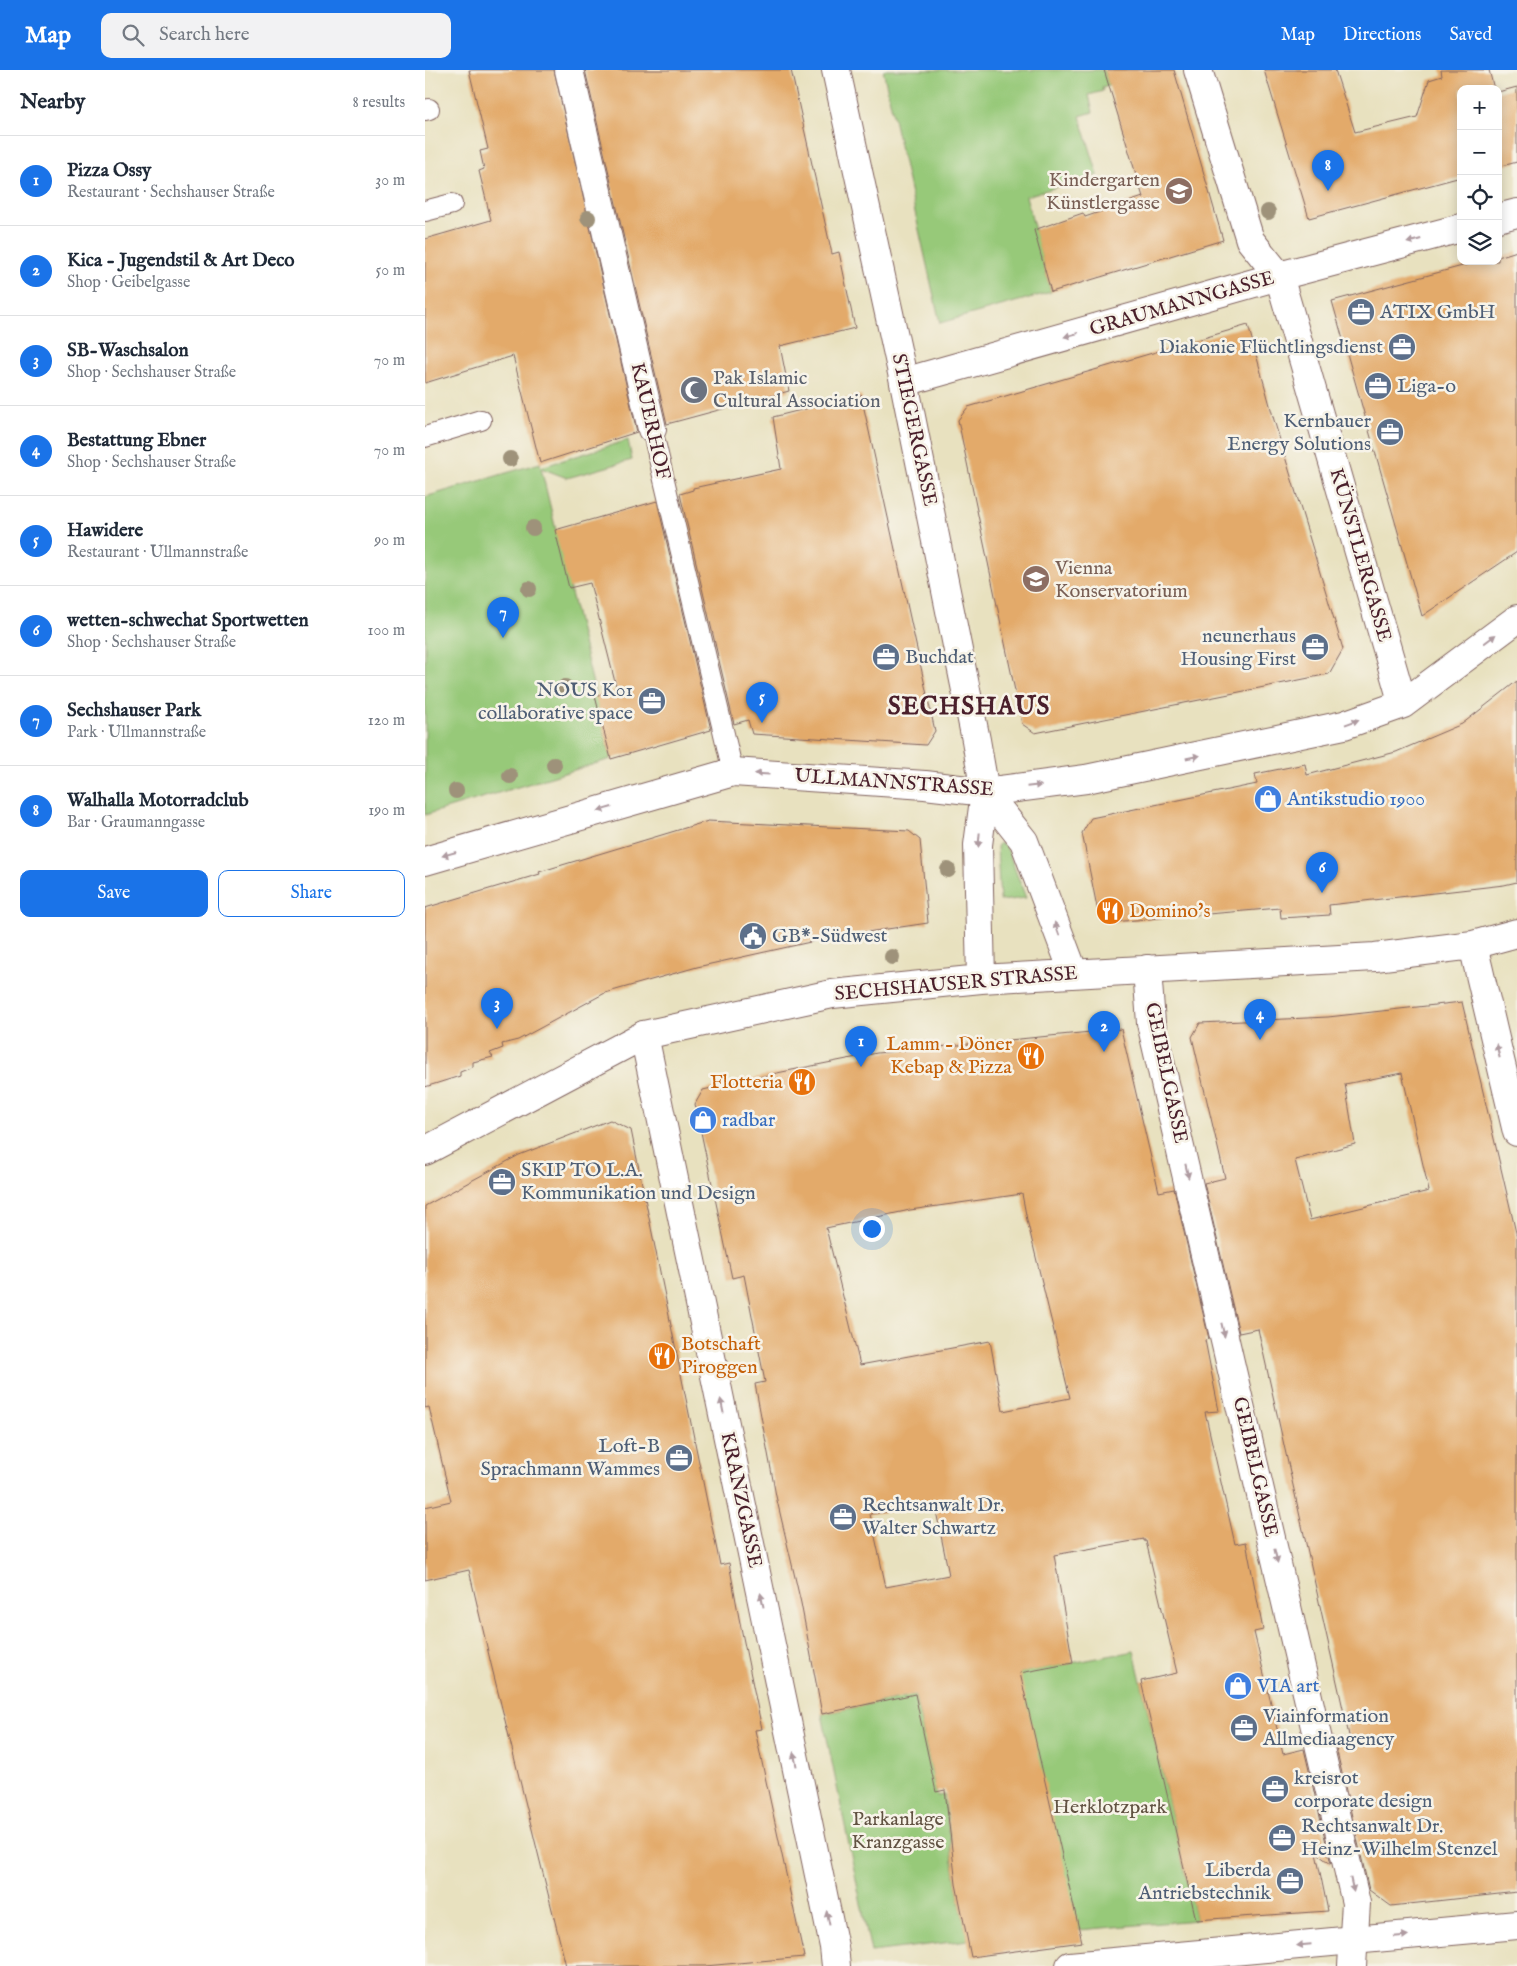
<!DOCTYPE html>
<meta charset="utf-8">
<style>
body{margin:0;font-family:"IM FELL English",serif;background:#f2f2f3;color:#1f2937}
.controls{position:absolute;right:15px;top:15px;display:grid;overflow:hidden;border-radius:10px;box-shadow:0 2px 12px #0003}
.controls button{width:45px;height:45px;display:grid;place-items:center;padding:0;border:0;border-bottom:1px solid #e0e1e3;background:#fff;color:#1f2937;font:25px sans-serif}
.you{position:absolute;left:446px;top:1158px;width:18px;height:18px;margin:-12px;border:4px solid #fff;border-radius:50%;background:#1a73e8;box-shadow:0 0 0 8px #1a73e833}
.badge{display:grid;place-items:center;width:32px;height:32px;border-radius:50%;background:#1a73e8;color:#fff;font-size:16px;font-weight:700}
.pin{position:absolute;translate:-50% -41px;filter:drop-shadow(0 1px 2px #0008)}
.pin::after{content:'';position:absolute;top:26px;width:18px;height:15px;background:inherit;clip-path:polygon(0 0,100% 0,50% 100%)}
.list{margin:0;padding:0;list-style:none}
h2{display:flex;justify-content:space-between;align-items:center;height:65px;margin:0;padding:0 20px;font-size:21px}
h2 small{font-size:16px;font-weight:400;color:#747a83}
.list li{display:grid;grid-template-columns:32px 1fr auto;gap:15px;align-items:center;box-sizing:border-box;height:90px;padding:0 20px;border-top:1px solid #e0e1e3}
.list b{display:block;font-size:19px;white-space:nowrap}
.list p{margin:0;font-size:16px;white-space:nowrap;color:#747a83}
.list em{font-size:16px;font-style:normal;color:#747a83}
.actions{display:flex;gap:10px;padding:15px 20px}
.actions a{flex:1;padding:11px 0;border:1px solid #1a73e8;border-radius:10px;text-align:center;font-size:18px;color:#1a73e8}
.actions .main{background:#1a73e8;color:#fff}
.icon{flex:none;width:28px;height:28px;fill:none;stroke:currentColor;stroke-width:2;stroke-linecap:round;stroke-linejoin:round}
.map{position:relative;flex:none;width:1092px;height:1896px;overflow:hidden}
header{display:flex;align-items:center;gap:30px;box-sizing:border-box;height:70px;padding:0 25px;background:#1a73e8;color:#fff}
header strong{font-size:24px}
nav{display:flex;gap:28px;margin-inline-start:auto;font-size:18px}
.search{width:350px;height:45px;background:#f2f2f3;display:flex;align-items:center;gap:12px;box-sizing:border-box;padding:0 18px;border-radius:10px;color:#747a83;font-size:19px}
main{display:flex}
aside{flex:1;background:#fff}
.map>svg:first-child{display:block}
</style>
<header>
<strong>Map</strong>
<div class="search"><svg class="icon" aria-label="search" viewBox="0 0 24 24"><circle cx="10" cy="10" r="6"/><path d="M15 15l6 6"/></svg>Search here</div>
<nav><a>Map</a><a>Directions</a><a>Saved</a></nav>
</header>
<main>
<aside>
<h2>Nearby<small>8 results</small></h2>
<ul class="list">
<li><span class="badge">1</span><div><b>Pizza Ossy</b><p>Restaurant · Sechshauser Straße</p></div><em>30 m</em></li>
<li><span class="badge">2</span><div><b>Kica - Jugendstil &amp; Art Deco</b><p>Shop · Geibelgasse</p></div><em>50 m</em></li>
<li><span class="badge">3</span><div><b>SB-Waschsalon</b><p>Shop · Sechshauser Straße</p></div><em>70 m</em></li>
<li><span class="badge">4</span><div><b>Bestattung Ebner</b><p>Shop · Sechshauser Straße</p></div><em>70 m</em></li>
<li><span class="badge">5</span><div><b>Hawidere</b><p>Restaurant · Ullmannstraße</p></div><em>90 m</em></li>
<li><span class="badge">6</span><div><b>wetten-schwechat Sportwetten</b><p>Shop · Sechshauser Straße</p></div><em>100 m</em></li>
<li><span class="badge">7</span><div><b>Sechshauser Park</b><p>Park · Ullmannstraße</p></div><em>120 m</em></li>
<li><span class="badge">8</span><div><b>Walhalla Motorradclub</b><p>Bar · Graumanngasse</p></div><em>190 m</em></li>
</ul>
<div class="actions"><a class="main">Save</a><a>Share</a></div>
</aside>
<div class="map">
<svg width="1092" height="1896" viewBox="0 0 1092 1896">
<rect width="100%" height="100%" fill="#f7f3e8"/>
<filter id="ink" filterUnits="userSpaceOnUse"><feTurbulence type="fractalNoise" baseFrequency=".02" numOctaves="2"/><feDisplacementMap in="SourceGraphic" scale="10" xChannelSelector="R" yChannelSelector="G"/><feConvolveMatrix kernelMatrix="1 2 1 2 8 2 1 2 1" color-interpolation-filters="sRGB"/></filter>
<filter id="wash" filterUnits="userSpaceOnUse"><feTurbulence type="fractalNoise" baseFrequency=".0096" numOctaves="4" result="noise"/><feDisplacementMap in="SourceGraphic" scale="20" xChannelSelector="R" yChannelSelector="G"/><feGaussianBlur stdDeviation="1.12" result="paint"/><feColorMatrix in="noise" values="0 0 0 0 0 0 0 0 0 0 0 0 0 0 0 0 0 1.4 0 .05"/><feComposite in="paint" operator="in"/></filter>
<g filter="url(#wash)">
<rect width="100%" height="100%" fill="#e8e1bf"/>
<path fill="#97c979" stroke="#707452" d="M458 0H679L684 15 677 17 678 21 664 25 668 42 655 46 673 105 601 126 626 222 515 253Z
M203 370 207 390 142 408 116 398 186 689 0 745V427L115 393 116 397Z
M574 773 581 776 601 828 575 831 572 777Z
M709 1581 771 1850 654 1860 579 1606Z
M490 1625 512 1726 519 1725 531 1814 543 1870 446 1882 397 1644Z"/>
<g id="blocks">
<path fill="#e3aa6a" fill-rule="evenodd" d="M44 0H129L212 362 115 393 88 286 0 313V169L66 150 54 101 59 99 55 81 63 79Z
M160 0H366L407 184 414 182 430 258 355 276 364 321 242 354Z
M679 0H749L798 170 626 222 609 160 658 143 660 147 718 127Z
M839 0H910L930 62 992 47 1004 10 1017 6 1016 0H1064L1069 19H1036V107L884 148Z
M1092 17V92L1073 97V22Z
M1092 181V482L997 546 907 231 1056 191H1073V187Z
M823 255 849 350 918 579 904 604 610 663 597 654 533 350 543 337Z
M436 325 510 661 501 675 327 664 323 650 309 654 255 424 268 420V418L356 399 348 347Z
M232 431 286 660 186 689 170 626 192 620 165 513 144 518 130 460Z
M1092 611V812L1079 815 904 835 905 845 856 848 855 838 687 852 673 842 657 763 666 748 832 714 830 704 880 694 882 705 971 682 1037 654Z
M283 751 484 761 495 770 503 853 408 867 272 897 180 923 93 970 77 974 78 978 65 983 68 987 48 992V997L35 1002V1006L0 1017V838L115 804 114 802Z
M1037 932 1092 1167V1822L966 1836 944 1820 910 1673 925 1670 833 1259 814 1263 779 1113 800 1108 767 967 775 953 903 947ZM977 1003 1004 1121 885 1150 870 1090 930 1074 920 1014Z
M696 959 734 1122 749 1119 784 1269 780 1270 794 1341 780 1342 810 1474 821 1472 838 1560 829 1562 858 1684 879 1679 906 1794 891 1783 903 1841 771 1850 716 1611 752 1603 721 1471H719V1469L629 1485 648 1593 595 1603 657 1872 546 1887 531 1814 520 1720 511 1722 490 1624 397 1644 376 1533 351 1426 330 1314 340 1312 319 1205 307 1208 270 1034 278 1020 352 1003 452 983ZM597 1124 602 1150 645 1328 578 1341 565 1271 435 1295 401 1158 485 1140ZM510 1436 524 1505 461 1517 445 1444Z
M185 1050 206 1060 295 1495 304 1493 314 1548 337 1659 330 1660 379 1887 280 1896H141L66 1594 44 1500 0 1510V1437L26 1431 4 1337 0 1338V1136L94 1085Z"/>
</g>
</g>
<g filter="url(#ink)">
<use href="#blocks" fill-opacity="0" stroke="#81635f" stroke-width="1"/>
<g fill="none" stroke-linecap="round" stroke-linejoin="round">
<defs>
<path id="lane" d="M0 40 4 39
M0 141 27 134
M227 359 308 702
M0 367 56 350"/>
<path id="street" d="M144 0 227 359
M773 0 825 170 854 206 978 634
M1073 148 1092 143
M479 312 854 206 1036 158
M0 791 308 702 500 715 560 722 661 709 919 655 978 634 1092 549
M219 965 409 1877 411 1896
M645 1896 1092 1855"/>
<path id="secondary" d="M411 0 479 312 551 670 560 722 553 775 556 909
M560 722 599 771 649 904
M1048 875 1092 1062
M722 899 726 953 931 1833 927 1896
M0 1081 219 965 407 924 556 909 950 887 1048 875 1092 863"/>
</defs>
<use href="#lane" stroke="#81635f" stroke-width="22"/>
<use href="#street" stroke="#81635f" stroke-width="30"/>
<use href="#secondary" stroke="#81635f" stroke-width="30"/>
<use href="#lane" stroke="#fff" stroke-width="20"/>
<use href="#street" stroke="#fff" stroke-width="28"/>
<use href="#secondary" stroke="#fff" stroke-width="28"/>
</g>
<g fill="#9e927a">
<circle cx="843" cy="142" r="8"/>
<circle cx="163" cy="148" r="8"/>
<circle cx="85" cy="389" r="8"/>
<circle cx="108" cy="458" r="8"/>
<circle cx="104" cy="519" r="8"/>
<circle cx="140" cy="617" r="8"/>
<circle cx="129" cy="695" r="8"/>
<circle cx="85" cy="706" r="8"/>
<circle cx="31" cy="721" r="8"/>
<circle cx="523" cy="800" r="8"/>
<circle cx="467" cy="887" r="8"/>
</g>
<defs><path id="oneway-solid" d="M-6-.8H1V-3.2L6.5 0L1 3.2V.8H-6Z" transform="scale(1.25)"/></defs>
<g fill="#ae9aa0">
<use href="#oneway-solid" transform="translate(989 171) rotate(165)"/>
<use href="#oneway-solid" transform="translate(646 265) rotate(164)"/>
<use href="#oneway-solid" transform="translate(1065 569) rotate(-37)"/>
<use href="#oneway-solid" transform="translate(927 652) rotate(-20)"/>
<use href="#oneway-solid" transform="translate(768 687) rotate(-12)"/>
<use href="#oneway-solid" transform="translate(337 704) rotate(-176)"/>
<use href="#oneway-solid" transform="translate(609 716) rotate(-6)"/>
<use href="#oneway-solid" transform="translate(180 739) rotate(164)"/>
<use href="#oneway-solid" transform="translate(554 770) rotate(95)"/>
<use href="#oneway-solid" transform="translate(24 784) rotate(164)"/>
<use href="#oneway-solid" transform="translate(632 859) rotate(-110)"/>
<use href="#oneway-solid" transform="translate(1073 981) rotate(-103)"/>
<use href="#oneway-solid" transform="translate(762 1101) rotate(77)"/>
<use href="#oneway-solid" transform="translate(798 1260) rotate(77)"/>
<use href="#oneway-solid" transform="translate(297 1336) rotate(-102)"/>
<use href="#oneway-solid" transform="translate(851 1486) rotate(77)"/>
<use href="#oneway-solid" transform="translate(337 1530) rotate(-102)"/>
<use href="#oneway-solid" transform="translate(370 1689) rotate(-102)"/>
<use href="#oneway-solid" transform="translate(927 1815) rotate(77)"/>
<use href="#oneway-solid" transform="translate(403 1848) rotate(-102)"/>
<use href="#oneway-solid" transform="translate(976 1866) rotate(-5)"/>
<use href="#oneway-solid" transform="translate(879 1875) rotate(175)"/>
</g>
</g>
<defs>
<symbol id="school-disc" viewBox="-11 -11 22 22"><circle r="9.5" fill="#8d6e63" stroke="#f7f3e8"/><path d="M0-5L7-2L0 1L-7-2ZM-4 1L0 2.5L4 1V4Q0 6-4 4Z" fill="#fff"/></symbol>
<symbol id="office-disc" viewBox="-11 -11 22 22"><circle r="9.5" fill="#5c6f8a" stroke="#f7f3e8"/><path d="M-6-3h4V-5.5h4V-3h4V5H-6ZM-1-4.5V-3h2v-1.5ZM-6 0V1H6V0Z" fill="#fff"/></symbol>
<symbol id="mosque-disc" viewBox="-11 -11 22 22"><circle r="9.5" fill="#6b7280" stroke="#f7f3e8"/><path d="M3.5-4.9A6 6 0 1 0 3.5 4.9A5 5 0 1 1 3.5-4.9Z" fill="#fff"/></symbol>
<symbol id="university-disc" viewBox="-11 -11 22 22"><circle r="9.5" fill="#8d6e63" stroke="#f7f3e8"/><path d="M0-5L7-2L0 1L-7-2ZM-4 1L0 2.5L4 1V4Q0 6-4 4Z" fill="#fff"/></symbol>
<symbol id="shop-disc" viewBox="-11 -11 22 22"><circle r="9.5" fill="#3f7fe0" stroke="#f7f3e8"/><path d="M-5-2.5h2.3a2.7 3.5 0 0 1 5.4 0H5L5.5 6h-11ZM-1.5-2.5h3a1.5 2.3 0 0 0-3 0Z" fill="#fff"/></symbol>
<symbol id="restaurant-disc" viewBox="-11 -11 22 22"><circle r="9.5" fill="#e8710a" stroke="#f7f3e8"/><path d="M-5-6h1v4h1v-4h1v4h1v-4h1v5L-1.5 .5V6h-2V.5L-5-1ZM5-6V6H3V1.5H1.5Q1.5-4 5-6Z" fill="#fff"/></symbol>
<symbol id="civic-disc" viewBox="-11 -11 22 22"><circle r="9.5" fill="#5c6f8a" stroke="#f7f3e8"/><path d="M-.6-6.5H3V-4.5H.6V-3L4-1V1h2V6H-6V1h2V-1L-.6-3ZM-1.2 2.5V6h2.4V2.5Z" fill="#fff"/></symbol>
</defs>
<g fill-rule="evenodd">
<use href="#school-disc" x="738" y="105" width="32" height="32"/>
<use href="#office-disc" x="920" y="226" width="32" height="32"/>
<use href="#office-disc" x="961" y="261" width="32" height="32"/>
<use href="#office-disc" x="937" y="300" width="32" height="32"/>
<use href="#mosque-disc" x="253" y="304" width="32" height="32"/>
<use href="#office-disc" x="949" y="346" width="32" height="32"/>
<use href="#university-disc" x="595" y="493" width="32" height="32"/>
<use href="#office-disc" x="874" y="561" width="32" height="32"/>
<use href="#office-disc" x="445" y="571" width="32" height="32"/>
<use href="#office-disc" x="211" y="615" width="32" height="32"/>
<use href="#shop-disc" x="827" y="713" width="32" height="32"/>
<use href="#restaurant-disc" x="669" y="825" width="32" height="32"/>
<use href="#civic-disc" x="312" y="850" width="32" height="32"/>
<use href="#restaurant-disc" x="590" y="970" width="32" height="32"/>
<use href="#restaurant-disc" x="361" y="996" width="32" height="32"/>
<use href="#shop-disc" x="262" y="1034" width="32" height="32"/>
<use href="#office-disc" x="61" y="1096" width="32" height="32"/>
<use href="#restaurant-disc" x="221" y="1270" width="32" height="32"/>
<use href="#office-disc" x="238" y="1372" width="32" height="32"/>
<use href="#office-disc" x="402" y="1431" width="32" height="32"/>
<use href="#shop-disc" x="797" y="1600" width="32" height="32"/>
<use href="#office-disc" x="803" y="1642" width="32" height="32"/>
<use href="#office-disc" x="834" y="1703" width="32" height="32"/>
<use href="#office-disc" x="841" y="1752" width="32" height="32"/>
<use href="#office-disc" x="849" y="1795" width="32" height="32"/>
</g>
<g text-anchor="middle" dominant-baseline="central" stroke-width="5" stroke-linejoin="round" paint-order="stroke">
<g font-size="20" fill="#785e54" stroke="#f7f3e8" text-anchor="end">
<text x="735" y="110">Kindergarten<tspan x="735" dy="23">Künstlergasse</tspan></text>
<text x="630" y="498" text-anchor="start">Vienna<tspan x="630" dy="23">Konservatorium</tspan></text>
</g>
<g font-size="20" fill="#4a1f2b" stroke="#f7f3e8">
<text transform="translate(757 234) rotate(-16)">GRAUMANNGASSE</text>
<text transform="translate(225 351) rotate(77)">KAUERHOF</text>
<text transform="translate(489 360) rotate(78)">STIEGERGASSE</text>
<text transform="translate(935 485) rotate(74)">KÜNSTLERGASSE</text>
<text transform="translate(469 713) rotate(4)">ULLMANNSTRASSE</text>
<text transform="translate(531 914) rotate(-5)">SECHSHAUSER STRASSE</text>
<text transform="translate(741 1003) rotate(78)">GEIBELGASSE</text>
<text transform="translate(830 1397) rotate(77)">GEIBELGASSE</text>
<text transform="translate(316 1430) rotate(78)">KRANZGASSE</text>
</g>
<g font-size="20" fill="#4e5e75" stroke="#f7f3e8" text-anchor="start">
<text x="955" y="242">ATIX GmbH</text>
<text x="958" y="277" text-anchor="end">Diakonie Flüchtlingsdienst</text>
<text x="972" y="316">Liga-o</text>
<text x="946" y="351" text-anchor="end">Kernbauer<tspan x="946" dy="23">Energy Solutions</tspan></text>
<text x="871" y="566" text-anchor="end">neunerhaus<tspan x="871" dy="23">Housing First</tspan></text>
<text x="480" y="587">Buchdat</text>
<text x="208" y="620" text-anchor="end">NOUS K01<tspan x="208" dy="23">collaborative space</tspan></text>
<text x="347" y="866">GB*-Südwest</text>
<text x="96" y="1100">SKIP TO L.A.<tspan x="96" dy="23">Kommunikation und Design</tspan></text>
<text x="235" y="1376" text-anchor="end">Loft-B<tspan x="235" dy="23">Sprachmann Wammes</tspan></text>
<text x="437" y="1435">Rechtsanwalt Dr.<tspan x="437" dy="23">Walter Schwartz</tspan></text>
<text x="838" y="1646">Viainformation<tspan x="838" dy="23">Allmediaagency</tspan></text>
<text x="869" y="1708">kreisrot<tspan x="869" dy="23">corporate design</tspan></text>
<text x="876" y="1756">Rechtsanwalt Dr.<tspan x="876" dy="23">Heinz-Wilhelm Stenzel</tspan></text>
<text x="846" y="1800" text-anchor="end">Liberda<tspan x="846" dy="23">Antriebstechnik</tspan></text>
</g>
<g font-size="20" fill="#5b616d" stroke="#f7f3e8" text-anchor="start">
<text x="288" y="308">Pak Islamic<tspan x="288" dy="23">Cultural Association</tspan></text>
</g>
<g font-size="20" fill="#366cbe" stroke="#f7f3e8" text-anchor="start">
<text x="862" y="729">Antikstudio 1900</text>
<text x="297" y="1050">radbar</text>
<text x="832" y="1616">VIA art</text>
</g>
<g font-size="20" fill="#c56008" stroke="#f7f3e8" text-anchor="start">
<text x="704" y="841">Domino's</text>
<text x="587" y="974" text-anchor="end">Lamm - Döner<tspan x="587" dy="23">Kebap &amp; Pizza</tspan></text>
<text x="358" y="1012" text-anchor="end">Flotteria</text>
<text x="256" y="1274">Botschaft<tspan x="256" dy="23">Piroggen</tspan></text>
</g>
<g font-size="20" fill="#615242" stroke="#f7f3e8">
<text x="685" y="1737">Herklotzpark</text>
<text x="473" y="1749">Parkanlage<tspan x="473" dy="23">Kranzgasse</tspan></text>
</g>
<g font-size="25" font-weight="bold" letter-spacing="1" fill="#4a1f2b" stroke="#f7f3e8">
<text x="544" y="637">SECHSHAUS</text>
</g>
</g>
</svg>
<div class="controls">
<button>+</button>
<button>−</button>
<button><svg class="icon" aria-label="locate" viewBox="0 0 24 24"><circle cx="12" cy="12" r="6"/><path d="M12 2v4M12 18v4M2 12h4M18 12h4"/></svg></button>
<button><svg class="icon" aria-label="layers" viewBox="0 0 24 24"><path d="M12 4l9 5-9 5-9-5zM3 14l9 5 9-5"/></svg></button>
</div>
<div class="you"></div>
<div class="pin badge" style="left:436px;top:997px">1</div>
<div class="pin badge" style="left:679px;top:982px">2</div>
<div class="pin badge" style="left:72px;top:959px">3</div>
<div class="pin badge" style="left:835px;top:970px">4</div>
<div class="pin badge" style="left:337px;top:653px">5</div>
<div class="pin badge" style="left:897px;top:823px">6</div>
<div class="pin badge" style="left:78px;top:568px">7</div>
<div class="pin badge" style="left:903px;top:121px">8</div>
</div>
</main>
